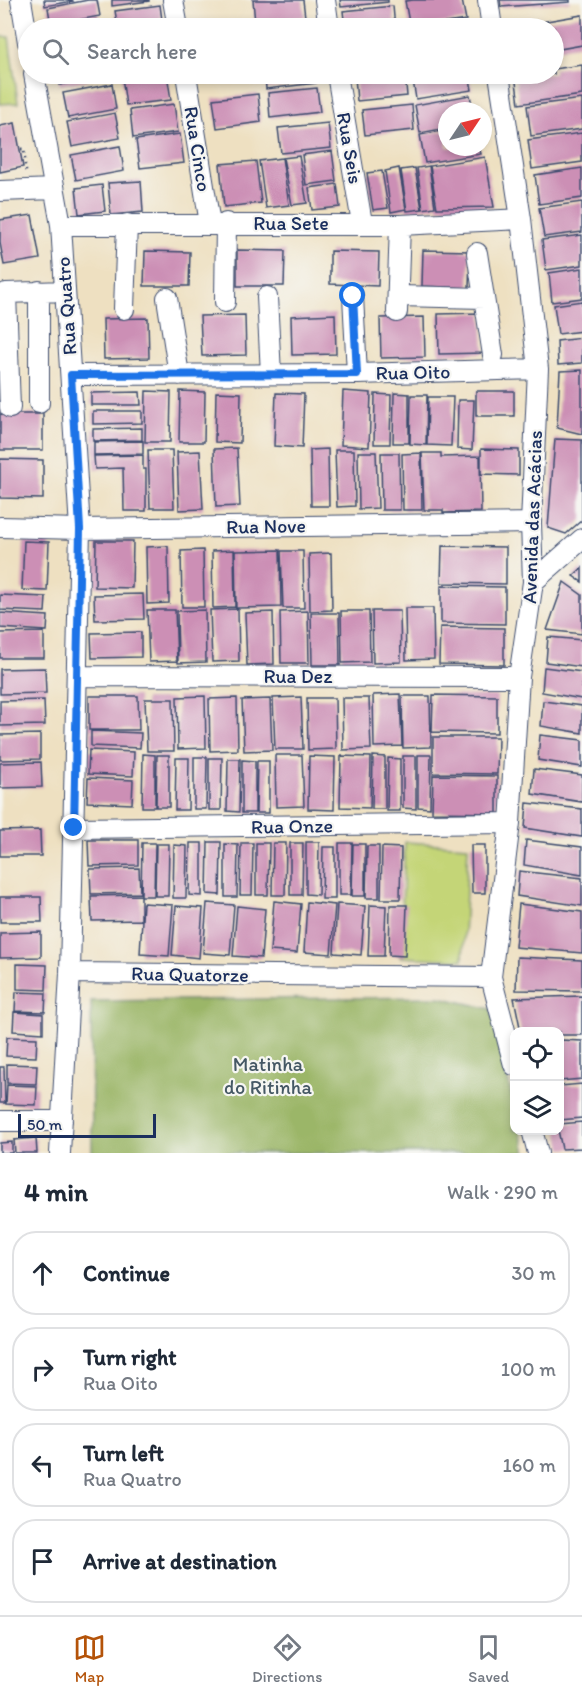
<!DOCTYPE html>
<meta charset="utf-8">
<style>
body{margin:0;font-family:Itim,sans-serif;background:#f2f2f3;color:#1f2937}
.controls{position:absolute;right:18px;bottom:18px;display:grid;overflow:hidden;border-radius:12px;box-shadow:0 3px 9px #0003}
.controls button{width:54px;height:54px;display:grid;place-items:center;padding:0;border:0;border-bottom:2px solid #e0e1e3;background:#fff;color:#1f2937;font:30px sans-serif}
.compass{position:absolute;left:438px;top:102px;width:54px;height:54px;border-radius:50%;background:#fff;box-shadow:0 3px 9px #0003;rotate:55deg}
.scale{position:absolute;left:18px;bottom:15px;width:138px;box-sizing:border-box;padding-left:6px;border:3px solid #1b2f5e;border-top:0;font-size:16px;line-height:21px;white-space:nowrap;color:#1b2f5e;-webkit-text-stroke:4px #f6f6f2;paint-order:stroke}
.stop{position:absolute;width:18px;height:18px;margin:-14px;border:4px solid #1a73e8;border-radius:50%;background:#fff}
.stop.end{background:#1a73e8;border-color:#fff;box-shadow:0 2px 6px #0008}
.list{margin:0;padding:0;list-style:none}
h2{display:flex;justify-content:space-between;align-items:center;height:78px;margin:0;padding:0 24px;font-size:26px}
h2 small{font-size:20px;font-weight:400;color:#747a83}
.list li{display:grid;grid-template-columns:39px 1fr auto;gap:18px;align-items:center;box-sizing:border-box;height:84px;margin:0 12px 12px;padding:0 12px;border:2px solid #e0e1e3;border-radius:24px}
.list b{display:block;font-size:22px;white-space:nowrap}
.list p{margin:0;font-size:20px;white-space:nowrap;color:#747a83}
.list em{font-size:20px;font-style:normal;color:#747a83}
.icon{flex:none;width:33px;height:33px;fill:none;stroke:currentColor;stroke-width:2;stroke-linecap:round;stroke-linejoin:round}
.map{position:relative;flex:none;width:582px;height:1153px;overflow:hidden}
.search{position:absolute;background:#fff;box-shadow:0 3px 9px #0003;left:18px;right:18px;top:18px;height:66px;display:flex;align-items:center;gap:15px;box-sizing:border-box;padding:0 21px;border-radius:33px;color:#747a83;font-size:22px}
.sheet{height:462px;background:#fff}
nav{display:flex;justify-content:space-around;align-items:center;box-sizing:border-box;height:84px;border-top:2px solid #e0e1e3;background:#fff;font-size:16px;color:#747a83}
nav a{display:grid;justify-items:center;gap:3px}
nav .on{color:#b45309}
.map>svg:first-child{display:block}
</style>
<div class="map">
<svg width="582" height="1153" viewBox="0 0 582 1153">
<rect width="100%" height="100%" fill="#f6f6f2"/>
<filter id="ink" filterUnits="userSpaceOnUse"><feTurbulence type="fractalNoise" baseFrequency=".0167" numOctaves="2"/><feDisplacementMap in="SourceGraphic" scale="12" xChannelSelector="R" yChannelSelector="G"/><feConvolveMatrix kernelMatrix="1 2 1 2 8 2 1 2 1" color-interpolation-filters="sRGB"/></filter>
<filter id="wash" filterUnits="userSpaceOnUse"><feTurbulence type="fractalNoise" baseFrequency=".008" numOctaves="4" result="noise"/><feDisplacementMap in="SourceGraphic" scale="24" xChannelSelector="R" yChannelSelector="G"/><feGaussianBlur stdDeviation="1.35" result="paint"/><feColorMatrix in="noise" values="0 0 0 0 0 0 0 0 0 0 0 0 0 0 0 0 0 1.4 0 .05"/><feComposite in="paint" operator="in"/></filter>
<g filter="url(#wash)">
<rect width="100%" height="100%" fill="#eee0c1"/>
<path fill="#c4d577" stroke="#70826a" stroke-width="1.5" d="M0 37H9L18 103 0 104Z
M405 842 468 846 463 960 400 957Z"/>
<path fill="#9bb668" stroke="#5b7263" stroke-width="1.5" d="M439 997 491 1009 514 1105V1130L521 1131 526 1153H92L91 1001Z"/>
<g id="blocks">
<path fill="#cc8fb5" d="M44 0H72L73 1 45 6Z
M88 0H97L100 16 51 25 48 8Z
M112 0H149V1L112 6Z
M253 0H303L305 17 255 23Z
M340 0H388V2L341 7Z
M413 0H462L466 20 410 28 405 1Z
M500 0H570V2L501 7Z
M160 5 163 28H118L115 11Z
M393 6 395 28H345L343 11Z
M582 15V45L554 50V28H506Z
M96 20 97 28H54V27Z
M306 22 307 28H259V27Z
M582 65V95L519 104 515 75 554 74V69Z
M57 74H108V76L60 85Z
M152 74H167L171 100 126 105 122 77Z
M265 74H315L316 83 266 89Z
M382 74H405L407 96 357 101 355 77Z
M412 74H469L472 90 416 99Z
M112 84 116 109 68 118 63 93Z
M317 88 320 112 270 118 268 93Z
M258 94 261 122 217 128 213 99Z
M470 95 473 111H447V128L420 133 415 105Z
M582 99V129L531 136 527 106Z
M174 104 178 132 133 138 130 110Z
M412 105 414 130 365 135 362 110Z
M115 113 120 138 72 147 67 122Z
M15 123 23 167 0 172V126Z
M328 123 331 148 281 153 278 128Z
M447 130V147H479L481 154 425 163 420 135Z
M582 133V162L532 169 528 140Z
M180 134 184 163 140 168 136 140Z
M120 146 124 171 76 180 71 155Z
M332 151 336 181 306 185 302 155Z
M299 156 307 203 292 205 283 158Z
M485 157 494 207 437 208 430 166Z
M282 158 289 205 266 208 259 161Z
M256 161 261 203 224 207 220 164Z
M429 166 435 207 423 209 417 168Z
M399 168 406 209 391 212 385 171Z
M415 168 422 209 407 211 401 170Z
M582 168V198L539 204 535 175Z
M382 171 388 208 373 210 367 173Z
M141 181 143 212 111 215 108 183Z
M337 184 340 207 312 210 309 188Z
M102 185 105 211 79 214 76 188Z
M582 202V232L544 237 539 208Z
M32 215 40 259 4 265 0 243V220Z
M582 235V265L546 270 542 240Z
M237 250 285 251 284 286H237Z
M423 250 470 251 469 288 422 286Z
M145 251 190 252 189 286H144Z
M330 251 379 252 378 286 330 284Z
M582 268V298L552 302 549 273Z
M582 301V331L558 334 554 305Z
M482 313 484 353 439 354 438 314Z
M335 314 336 354 292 355 291 316Z
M245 315 246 355 202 356 200 316Z
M424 317 425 357 381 358 380 318Z
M148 318 149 358 104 359 103 319Z
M582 338V363L558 365 557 341Z
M582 370V434L557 428 560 371Z
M146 391 171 392 170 442H145Z
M180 391 205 392 204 442H179Z
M343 391 371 393 369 447 341 445Z
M476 391H514V416H476Z
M140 392 141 405H91V393Z
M216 392 241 393 240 443 215 442Z
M276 393 304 394 302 448 274 446Z
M394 393 409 394V443H393Z
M375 394 391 395 390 444H374Z
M411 395H427L426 445 410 444Z
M428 397H453L451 446 427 445Z
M458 400H474L472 450 457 449Z
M93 411H142V423L93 424Z
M0 414H43V450H0Z
M142 428V440L93 441V429Z
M555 439 582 440V520L566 534 548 528Z
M143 441V454L94 455V442Z
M237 448 240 506 216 507 214 449Z
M328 449 329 506H311L310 450Z
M481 449 519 450V475L481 474Z
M148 450H172L174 508H150Z
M335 450H354L355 506 337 507Z
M200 451 203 509 179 510 177 452Z
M358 452H376L378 508 359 509Z
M381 453H399L400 510H382Z
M421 453 422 510H403L402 454Z
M422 453H441V457L480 456 481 512 443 513V510H424Z
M143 455V469H146V511H124L123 468 95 469 94 456Z
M0 459 43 460V499L0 498Z
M24 541 49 542 47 591 22 590Z
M96 541H133L132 588 95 587Z
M168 546 169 603 147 604 146 547Z
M442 546 506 547V584L441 583Z
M203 550 204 607H182L181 551Z
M234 550 235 607 213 608 212 551Z
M280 550 281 607 236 608 235 551Z
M281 551H303L304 608H283Z
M331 553 332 610 310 611 309 554Z
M582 568V582L573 576Z
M564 582 582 595V634L547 630Z
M441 586 505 587V624L441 623Z
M143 594 144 619 95 620 94 595Z
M0 595 46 597 45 612 0 610Z
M405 608H433L434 659 406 660Z
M238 609 239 661 212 662 210 610Z
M147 610H175L177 661 149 662Z
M205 610 206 662 178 663 177 611Z
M308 611 309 663H281L280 612Z
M341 611H369L370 662 342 663Z
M372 611H400L401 662 373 663Z
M273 612 274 664 247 665 245 613Z
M0 613 48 616 47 631 0 628Z
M311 613H339L340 665H312Z
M440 627 504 628V665L439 664Z
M44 632V658H0V633Z
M141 632V657L92 658 91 633Z
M548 637 582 640V667L546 662Z
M544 667 582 672V699L542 692Z
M45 668 46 693 0 694V669Z
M400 694 402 746 374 747 373 695Z
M433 695 497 696V733L432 732Z
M89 696H138L139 730H89Z
M205 696 206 748 178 749 177 697Z
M402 696H430L431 747 403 748Z
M301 697 303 749H275L273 698Z
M237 698 238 750 210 751 209 699Z
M307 698H335L336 749 308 750Z
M342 698H369L371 749 343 750Z
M145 699H173L174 751H147Z
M270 699 272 750 244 751 242 700Z
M44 700 45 725 0 726V701Z
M543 701 582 706V733L541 726Z
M91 731 141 733 140 748 91 746Z
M40 734V759L0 760V735Z
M540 735 582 740V767L538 760Z
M433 737H498L497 774 433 773Z
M89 750 134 752 133 776 88 774Z
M143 754 155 755V807H142Z
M157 755H169V807H156Z
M275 755H302L304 806 276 807Z
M418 755H431L430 808 418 807Z
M309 756 335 757 334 810 308 809Z
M341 756 371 757 370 808 340 807Z
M373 756 385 757V809H372Z
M403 756H416V809L403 808Z
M194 757H207L206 809H194Z
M176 758H189L188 810H175Z
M209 758H222L221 810H209Z
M388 758 400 759V811H387Z
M228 759H240L239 812 227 811Z
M242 760 255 761V813H242Z
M257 761H269V813H256Z
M41 762 42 787 0 788V763Z
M534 769 582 775V802L532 794Z
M433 775 497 776V813L432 812Z
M88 778 133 780 132 804 87 802Z
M527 803 582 809V837L525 828Z
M40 830 41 856H0V831Z
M88 840H138V865L89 866Z
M526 840 582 847V875L524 865Z
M208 842H221L220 895 207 894Z
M306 842H319L318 895 306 894Z
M142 843H155L154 896H141Z
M190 843H202V896L189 895Z
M241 843H253L252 895H240Z
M256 843H269L268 895H256Z
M273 843H286L285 895H272Z
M290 843H303L302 895H290Z
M339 843H352L351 895H339Z
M156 844H169L168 896H155Z
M225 844 238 845 237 897H225Z
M353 844H365V896H352Z
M174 845 187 846 186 898H173Z
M471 845H485V893H472Z
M367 846H379V898H366Z
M323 847H335V899H322Z
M382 847 401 848 400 899H381Z
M139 868 140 893 91 894 90 869Z
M519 871 582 878V906L517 896Z
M141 895V920L92 921 91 896Z
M0 897H41L42 922H0Z
M274 901 301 904 297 953 270 951Z
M307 902 335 905 331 954 304 952Z
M143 903 173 905 169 956 140 954Z
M207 903 234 905 230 955 203 953Z
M337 904 365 906 361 955 334 953Z
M519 904 582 912V953L515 947Z
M370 905 386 906 384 956H368Z
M390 905H407L405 956 389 955Z
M176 906 203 908 199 958 172 955Z
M237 906 265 909 261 958 233 956Z
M41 932V957L0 958V933Z
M517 957 582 960V991L516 990Z
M17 964 47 965 46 990 17 989Z
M16 992 46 993 45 1012 15 1011Z
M582 996V1035H560V1032H521L514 998Z
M14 1012 43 1014V1033L13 1031Z
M7 1037 37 1038 36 1057 6 1056Z
M560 1040 582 1041V1079L560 1081Z
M7 1064 37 1065 36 1084 7 1083Z
M0 1067H4L5 1103H0Z
M582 1084V1118L560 1120V1086Z
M7 1085 37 1086 36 1105 6 1104Z
M582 1122V1148L562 1149 558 1130H560V1124Z
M36 1138 37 1153H15L14 1140Z
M12 1142V1153H0V1143Z"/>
</g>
</g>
<g filter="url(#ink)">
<use href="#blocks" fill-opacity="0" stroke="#3b4a6d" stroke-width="1.5"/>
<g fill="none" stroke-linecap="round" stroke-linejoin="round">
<defs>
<path id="minor" d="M21 0 28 42
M173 0 178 28
M325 0 329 28
M488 0 492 28
M34 74 61 225 80 529 70 973 60 1153
M186 74 210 224
M337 74 362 223
M499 74 521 219 538 369 531 523 533 582 519 677 510 823 491 977 514 1065
M0 191 54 189
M61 225H400L521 219
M477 253 493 355
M353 296 357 374
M398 296 484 298
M267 297 271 374
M167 298 179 375
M225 302 226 223
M124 309 127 224
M397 312 400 225
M71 375 357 374 538 369
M39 403V291
M10 408 6 293 65 291
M0 527 80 529 531 523
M533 582 582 539
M77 676 519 677
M74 828 510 823
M70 973 491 977
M0 1121H62
M532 1130 538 1153"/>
</defs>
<use href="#minor" stroke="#3b4a6d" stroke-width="22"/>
<path stroke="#3b4a6d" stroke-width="3" stroke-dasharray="1.5 4.5" stroke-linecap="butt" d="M21 149H24L26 173"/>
<use href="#minor" stroke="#fff" stroke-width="20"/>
</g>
</g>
<g fill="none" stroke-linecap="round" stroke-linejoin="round" filter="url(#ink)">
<path stroke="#1a73e8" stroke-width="8" d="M74 828 80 529 71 375 357 374 353 296"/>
</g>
<g text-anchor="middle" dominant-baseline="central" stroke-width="4.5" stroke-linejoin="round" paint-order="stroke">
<g font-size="20" fill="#1b2f5e" stroke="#f6f6f2">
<text transform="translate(350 148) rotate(80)">Rua Seis</text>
<text transform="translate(198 149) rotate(81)">Rua Cinco</text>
<text x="291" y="223">Rua Sete</text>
<text transform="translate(66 306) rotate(-94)">Rua Quatro</text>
<text transform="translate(413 372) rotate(-1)">Rua Oito</text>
<text transform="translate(532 517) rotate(-88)">Avenida das Acácias</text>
<text transform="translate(266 526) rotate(-1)">Rua Nove</text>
<text x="298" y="676">Rua Dez</text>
<text transform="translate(292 826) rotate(-1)">Rua Onze</text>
<text transform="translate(190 974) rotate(1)">Rua Quatorze</text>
</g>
<g font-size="20" fill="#455864" stroke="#f6f6f2">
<text x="268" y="1064">Matinha<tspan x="268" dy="23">do Ritinha</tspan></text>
</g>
</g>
</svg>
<div class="controls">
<button><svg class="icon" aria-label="locate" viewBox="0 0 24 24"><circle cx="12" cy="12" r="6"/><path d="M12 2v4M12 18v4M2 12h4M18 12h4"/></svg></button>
<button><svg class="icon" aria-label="layers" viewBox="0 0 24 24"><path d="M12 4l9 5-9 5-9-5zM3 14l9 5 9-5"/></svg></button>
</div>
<svg class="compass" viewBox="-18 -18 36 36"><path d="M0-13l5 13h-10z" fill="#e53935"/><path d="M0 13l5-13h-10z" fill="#747a83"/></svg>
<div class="scale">50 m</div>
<div class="stop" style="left:353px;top:296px"></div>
<div class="stop end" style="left:74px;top:828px"></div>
<div class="search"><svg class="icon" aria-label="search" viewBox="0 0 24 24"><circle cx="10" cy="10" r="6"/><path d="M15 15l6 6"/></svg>Search here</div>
</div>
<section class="sheet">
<h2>4 min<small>Walk · 290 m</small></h2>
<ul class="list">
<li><svg class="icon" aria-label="ahead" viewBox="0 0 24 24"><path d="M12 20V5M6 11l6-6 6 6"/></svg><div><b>Continue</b></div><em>30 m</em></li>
<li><svg class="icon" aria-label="right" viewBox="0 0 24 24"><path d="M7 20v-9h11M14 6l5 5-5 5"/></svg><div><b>Turn right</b><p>Rua Oito</p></div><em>100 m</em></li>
<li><svg class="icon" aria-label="left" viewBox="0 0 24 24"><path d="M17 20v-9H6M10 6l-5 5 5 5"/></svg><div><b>Turn left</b><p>Rua Quatro</p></div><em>160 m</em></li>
<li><svg class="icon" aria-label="arrive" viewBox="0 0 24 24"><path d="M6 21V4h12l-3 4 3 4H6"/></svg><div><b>Arrive at destination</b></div></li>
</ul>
</section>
<nav>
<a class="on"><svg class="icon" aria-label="map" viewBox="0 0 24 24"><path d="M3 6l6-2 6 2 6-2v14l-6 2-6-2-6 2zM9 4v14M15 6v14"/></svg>Map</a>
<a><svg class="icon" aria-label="directions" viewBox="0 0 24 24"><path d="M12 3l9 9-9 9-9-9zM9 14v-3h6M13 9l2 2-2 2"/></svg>Directions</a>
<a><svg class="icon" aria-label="saved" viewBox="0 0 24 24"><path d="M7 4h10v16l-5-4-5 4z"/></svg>Saved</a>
</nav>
